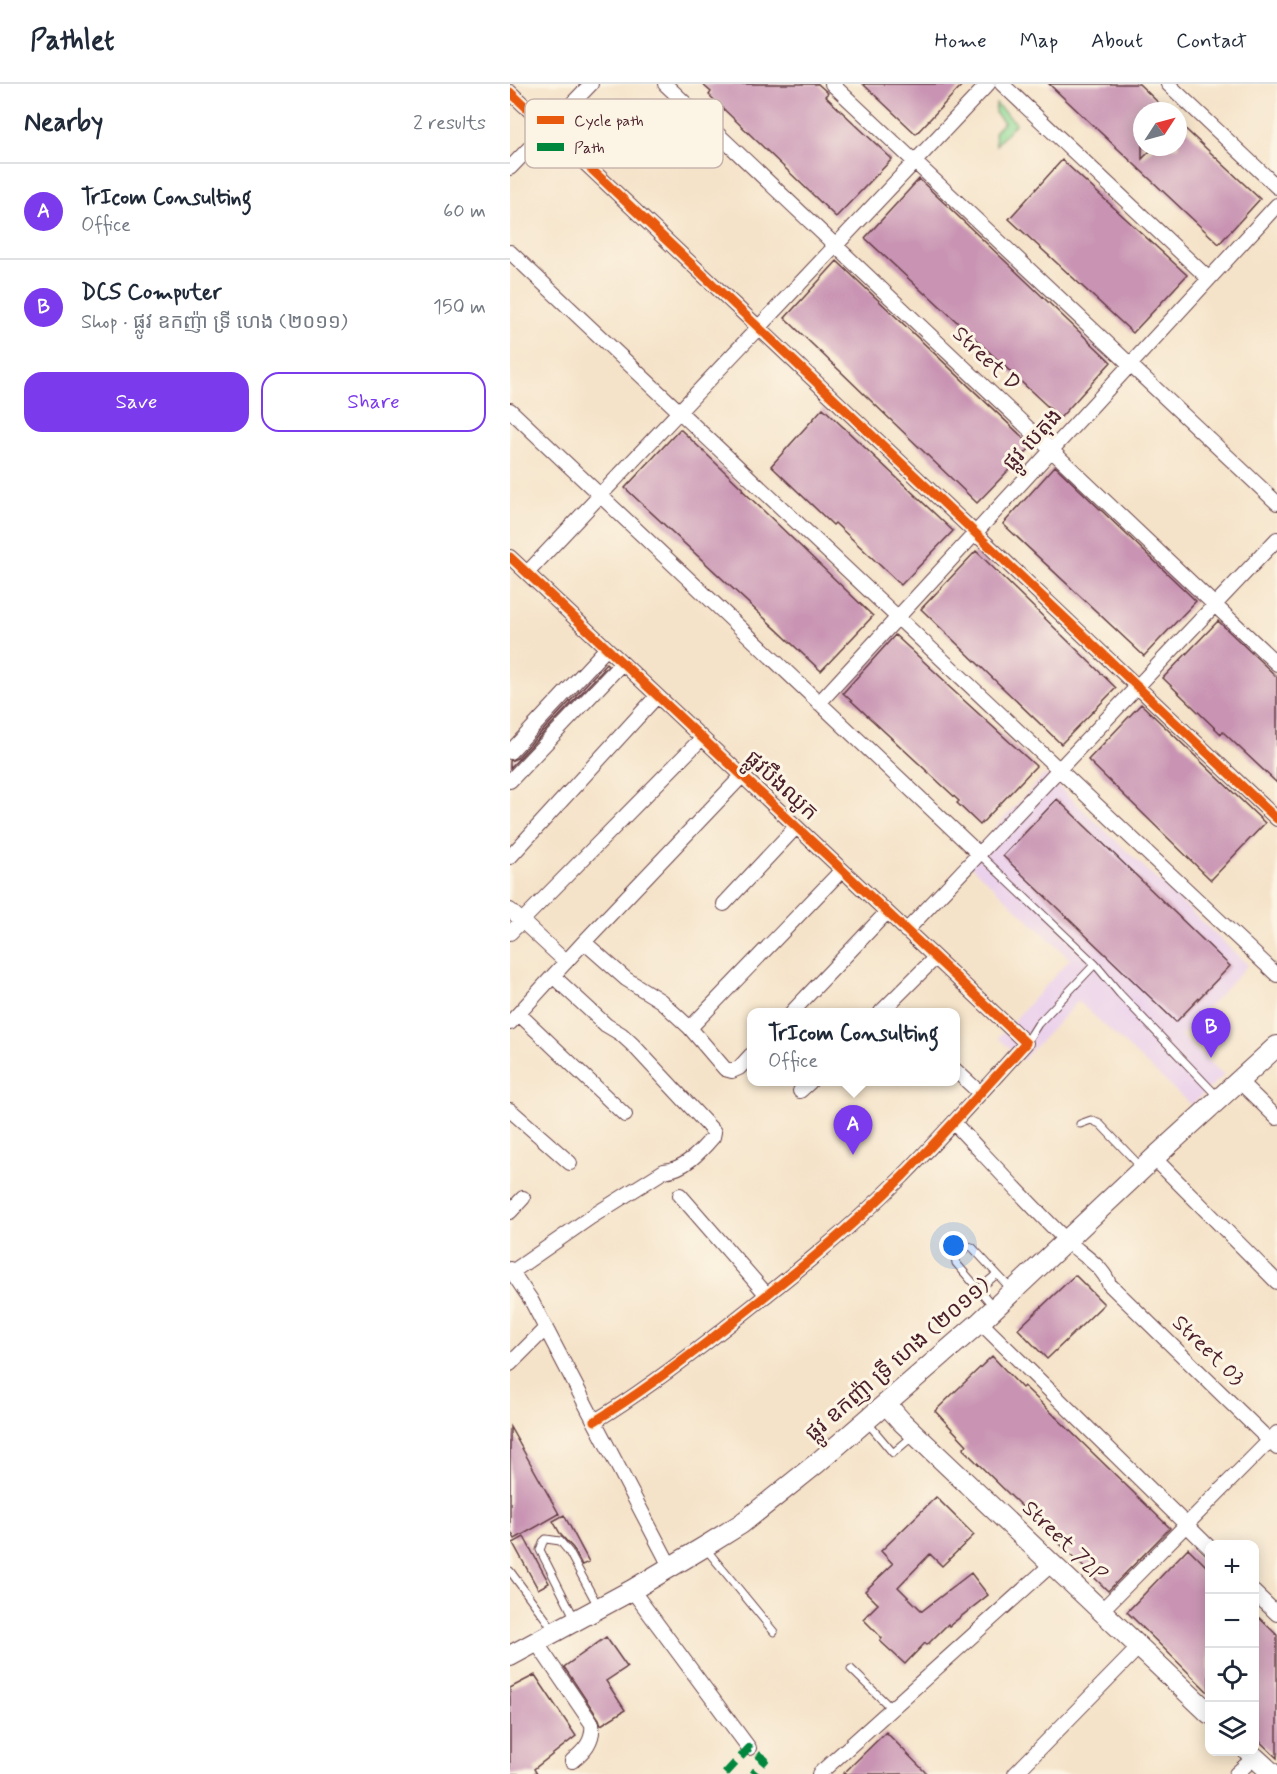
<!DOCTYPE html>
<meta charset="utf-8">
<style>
body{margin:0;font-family:Mynerve,"Noto Sans Khmer",sans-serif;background:#f6f6f7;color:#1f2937}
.controls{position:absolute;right:18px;bottom:18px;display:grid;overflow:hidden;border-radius:12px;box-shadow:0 3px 15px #0003}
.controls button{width:54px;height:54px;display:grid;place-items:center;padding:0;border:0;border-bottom:2px solid #e0e1e3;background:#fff;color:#1f2937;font:30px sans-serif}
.compass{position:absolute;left:623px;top:18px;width:54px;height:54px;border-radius:50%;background:#fff;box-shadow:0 3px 15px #0003;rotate:54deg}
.you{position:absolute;left:444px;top:1162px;width:21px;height:21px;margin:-15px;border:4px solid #fff;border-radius:50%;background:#1a73e8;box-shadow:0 0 0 9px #1a73e833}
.badge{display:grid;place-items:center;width:39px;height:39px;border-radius:50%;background:#7c3aed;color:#fff;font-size:20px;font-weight:700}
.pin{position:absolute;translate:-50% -50px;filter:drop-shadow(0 2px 3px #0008)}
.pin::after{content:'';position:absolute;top:32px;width:21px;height:18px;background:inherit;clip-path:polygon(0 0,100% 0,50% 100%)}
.popup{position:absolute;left:237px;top:924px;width:213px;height:78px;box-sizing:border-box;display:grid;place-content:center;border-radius:12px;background:#fff;filter:drop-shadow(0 2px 4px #0005);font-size:20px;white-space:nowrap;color:#747a83}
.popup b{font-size:22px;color:#1f2937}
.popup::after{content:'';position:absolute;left:50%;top:100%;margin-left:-12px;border:12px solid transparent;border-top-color:#fff}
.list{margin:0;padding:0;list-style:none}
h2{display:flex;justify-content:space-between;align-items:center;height:78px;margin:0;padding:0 24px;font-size:26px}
h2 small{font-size:20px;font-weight:400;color:#747a83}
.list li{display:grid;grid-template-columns:39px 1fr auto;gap:18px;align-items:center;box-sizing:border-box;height:96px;padding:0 24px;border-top:2px solid #e0e1e3}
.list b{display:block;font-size:22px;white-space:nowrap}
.list p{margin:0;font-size:20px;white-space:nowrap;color:#747a83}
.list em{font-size:20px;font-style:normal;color:#747a83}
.actions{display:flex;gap:12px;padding:18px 24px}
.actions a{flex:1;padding:14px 0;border:2px solid #7c3aed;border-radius:18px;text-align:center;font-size:21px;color:#7c3aed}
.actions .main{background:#7c3aed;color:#fff}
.icon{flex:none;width:33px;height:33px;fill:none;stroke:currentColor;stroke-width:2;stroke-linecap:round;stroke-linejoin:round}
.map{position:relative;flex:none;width:767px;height:1690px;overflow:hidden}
header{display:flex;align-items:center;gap:36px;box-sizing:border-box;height:84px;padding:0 30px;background:#fff;border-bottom:2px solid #e0e1e3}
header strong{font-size:28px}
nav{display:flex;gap:33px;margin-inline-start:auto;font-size:21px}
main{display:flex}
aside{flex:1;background:#fff}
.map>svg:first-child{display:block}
</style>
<header>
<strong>Pathlet</strong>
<nav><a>Home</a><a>Map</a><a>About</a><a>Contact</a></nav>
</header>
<main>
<aside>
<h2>Nearby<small>2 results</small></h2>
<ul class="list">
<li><span class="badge">A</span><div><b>TrIcom Consulting</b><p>Office</p></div><em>60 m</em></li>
<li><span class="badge">B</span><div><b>DCS Computer</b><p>Shop · ផ្លូវ ឧកញ៉ា ទ្រី ហេង (២០១១)</p></div><em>150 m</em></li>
</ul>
<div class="actions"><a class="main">Save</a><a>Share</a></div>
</aside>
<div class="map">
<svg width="767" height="1690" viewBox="0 0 767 1690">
<rect width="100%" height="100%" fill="#fcf5e5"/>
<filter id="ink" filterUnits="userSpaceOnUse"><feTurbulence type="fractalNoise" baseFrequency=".0167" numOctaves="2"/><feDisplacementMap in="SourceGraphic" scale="12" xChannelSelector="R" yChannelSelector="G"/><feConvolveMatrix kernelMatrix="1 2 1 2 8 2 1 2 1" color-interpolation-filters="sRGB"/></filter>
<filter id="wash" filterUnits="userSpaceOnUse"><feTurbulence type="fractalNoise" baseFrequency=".008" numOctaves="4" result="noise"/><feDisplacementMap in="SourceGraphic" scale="24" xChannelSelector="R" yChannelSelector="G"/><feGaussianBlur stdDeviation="1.35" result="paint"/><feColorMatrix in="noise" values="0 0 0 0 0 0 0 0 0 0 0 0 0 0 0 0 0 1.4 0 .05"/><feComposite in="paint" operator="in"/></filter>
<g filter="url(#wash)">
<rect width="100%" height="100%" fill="#f5e3c9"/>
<path fill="#ebd1ec" d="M535 690 738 881 671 952 714 991 681 1021 568 917 513 976 488 954 560 875 455 776Z"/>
<path fill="#8fda96" stroke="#6c7c60" stroke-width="1.5" d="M486 20 506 39 486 61 485 47 494 38 485 29Z"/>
<g id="blocks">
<path fill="#c994b3" d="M192 0H308L318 9 315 12 382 75 326 133 199 11 201 8Z
M353 0H453L406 50Z
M539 0H629L657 27H632V75L644 63H668V38L750 115 709 160Z
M552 76 677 191 623 249 499 135Z
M409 95 601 278 550 334 416 209 415 210 355 154Z
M327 177 522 362 467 419 275 234Z
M313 324 443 447 391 501 325 439 323 441 261 382Z
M170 345 233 405 232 406 363 532 311 587 115 404Z
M545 382 686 517 634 572 493 440Z
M466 467 606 604 551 660 411 525Z
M708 537 767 593V699L713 648 711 650 653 594Z
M385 551 437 599 436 600 526 682 470 741 447 719 449 717 333 609Z
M96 579 98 581 0 684V677L7 674Z
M631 620 755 739 701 796 578 676Z
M547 715 720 882 666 938 493 772Z
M565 1191 594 1220 537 1275 508 1245Z
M482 1272 512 1304 514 1302 660 1444 598 1507 453 1365 457 1361 425 1327Z
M0 1343 49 1430 5 1455 0 1446Z
M426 1413 464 1451 432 1482 420 1470 388 1503 412 1527 461 1489 478 1511 439 1542 438 1540 417 1561 415 1559 395 1580 370 1557 372 1554 353 1535 368 1520 355 1507 383 1480 371 1467Z
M54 1431 79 1478 72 1481 63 1464 51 1451 43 1437Z
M14 1453 39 1499 28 1505 3 1459Z
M678 1464 699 1485V1609L617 1528Z
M744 1529 767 1551V1674L744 1652Z
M96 1553 117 1583 96 1597 115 1626 91 1641 89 1635 54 1583Z
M25 1591 66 1652 24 1685 27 1690H0V1604Z
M376 1648 417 1690H333Z"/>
</g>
</g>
<g filter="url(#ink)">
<use href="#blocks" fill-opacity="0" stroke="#643c43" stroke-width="1.5"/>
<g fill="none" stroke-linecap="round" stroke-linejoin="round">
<defs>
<path id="lane" d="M469 770 585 880 610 910 709 1014
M516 959 528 940 585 880
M570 1040 581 1036 590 1040 631 1083
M469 1205 487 1190
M483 1222 446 1179 445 1173 458 1162 462 1163 501 1205
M357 1338 383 1369 403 1352
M196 1465 264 1548
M0 1487 43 1545
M65 1535 30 1466 33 1458 36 1455 50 1457 59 1468 88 1522
M341 1585 382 1625"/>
<path id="street" d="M155 0 767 580
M322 0 767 419
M492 0 699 195
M658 0 767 103
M0 8 767 735
M0 84 81 0
M0 168 767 891
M0 326 469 770
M0 473 516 959C475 1004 434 1050 392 1093 337 1148 276 1196 215 1244 173 1277 131 1309 85 1337
M17 489 478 0
M309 619 767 121
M0 668 96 565
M0 697 112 579
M0 773 147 612
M214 820 286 743
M0 826 56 878
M396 847 767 455
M0 849 192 654
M74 858 116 895 151 917 180 944 215 985 222 987 229 984 241 971
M282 928 377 828
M371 928 425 874
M9 930 115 1031
M0 939 74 858 232 692
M180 944 332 786
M445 986 470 1009
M729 997 767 1034
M290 1007 300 998
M0 1026 60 1079
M444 1039C481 1078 518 1119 557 1157 571 1170 593 1182 599 1200L767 1364
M644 1074 767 1198
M170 1111 257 1211
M0 1128 13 1114
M0 1185 21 1216 161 1484
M2 1188 81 1133 154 1087C175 1085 190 1068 203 1053L204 1048 123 961 111 950 96 941 44 893
M470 1238 700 1464
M0 1280 36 1244
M122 1506 239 1664
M744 1508 767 1530
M591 1527 767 1349
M26 1558 82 1640C84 1657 74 1667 62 1677
M309 1690 542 1480
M505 1690 629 1563
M726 1690 745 1673"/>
<path id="secondary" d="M376 1320 392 1338 700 1630
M0 1572 122 1506 194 1463 231 1440 306 1380 470 1238 644 1074 767 962
M739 1668 763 1690"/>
</defs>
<use href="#lane" stroke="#643c43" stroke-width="9"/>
<use href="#street" stroke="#643c43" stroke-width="16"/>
<use href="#secondary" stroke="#643c43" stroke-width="22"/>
<use href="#lane" stroke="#fff" stroke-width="7"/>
<use href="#street" stroke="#fff" stroke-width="14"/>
<use href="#secondary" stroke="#fff" stroke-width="20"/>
<path stroke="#00873e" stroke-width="8" stroke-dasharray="15 8" stroke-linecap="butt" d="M215 1690 239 1664 255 1676 243 1690"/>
<defs>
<path id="cycleway" d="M0 8 767 735
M0 473 516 959C475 1004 434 1050 392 1093 337 1148 276 1196 215 1244 173 1277 131 1309 85 1337"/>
</defs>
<use href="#cycleway" stroke="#fcf5e5" stroke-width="13"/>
<use href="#cycleway" stroke="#e8590c" stroke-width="9"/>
</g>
</g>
<g text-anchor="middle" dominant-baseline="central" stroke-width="6" stroke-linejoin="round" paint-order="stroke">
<g font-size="22" fill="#4a1f2b" stroke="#fcf5e5">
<text transform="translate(476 275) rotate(43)">Street D</text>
<text transform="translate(523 356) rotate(-47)">ផ្លូវ បេតុង</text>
<text transform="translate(271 702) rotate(43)">ផ្លូវបឹងឈូក</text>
<text transform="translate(698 1267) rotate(44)">Street 03</text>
<text transform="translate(388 1276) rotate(-41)">ផ្លូវ ឧកញ៉ា ទ្រី ហេង (២០១១)</text>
<text transform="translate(554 1458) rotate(44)">Street 72P</text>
</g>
</g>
<rect x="15" y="15" width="198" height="69" rx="9" fill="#fcf5e5" stroke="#c7b5ad" stroke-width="1.5"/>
<rect x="27" y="32" width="27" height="8" fill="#e8590c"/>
<rect x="27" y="59" width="27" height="8" fill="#00873e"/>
<g font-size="16" fill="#4a1f2b">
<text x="64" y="42">Cycle path</text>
<text x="64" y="69">Path</text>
</g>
</svg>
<div class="controls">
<button>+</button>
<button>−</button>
<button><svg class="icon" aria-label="locate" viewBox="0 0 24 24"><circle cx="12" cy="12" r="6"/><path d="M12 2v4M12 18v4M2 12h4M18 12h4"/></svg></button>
<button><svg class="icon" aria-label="layers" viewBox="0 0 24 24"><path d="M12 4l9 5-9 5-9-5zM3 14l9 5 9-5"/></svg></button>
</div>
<svg class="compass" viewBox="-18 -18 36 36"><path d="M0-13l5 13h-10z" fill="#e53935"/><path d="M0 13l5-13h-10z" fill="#747a83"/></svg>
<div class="you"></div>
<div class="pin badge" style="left:343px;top:1071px">A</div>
<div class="popup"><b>TrIcom Consulting</b>Office</div>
<div class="pin badge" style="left:701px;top:974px">B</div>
</div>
</main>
